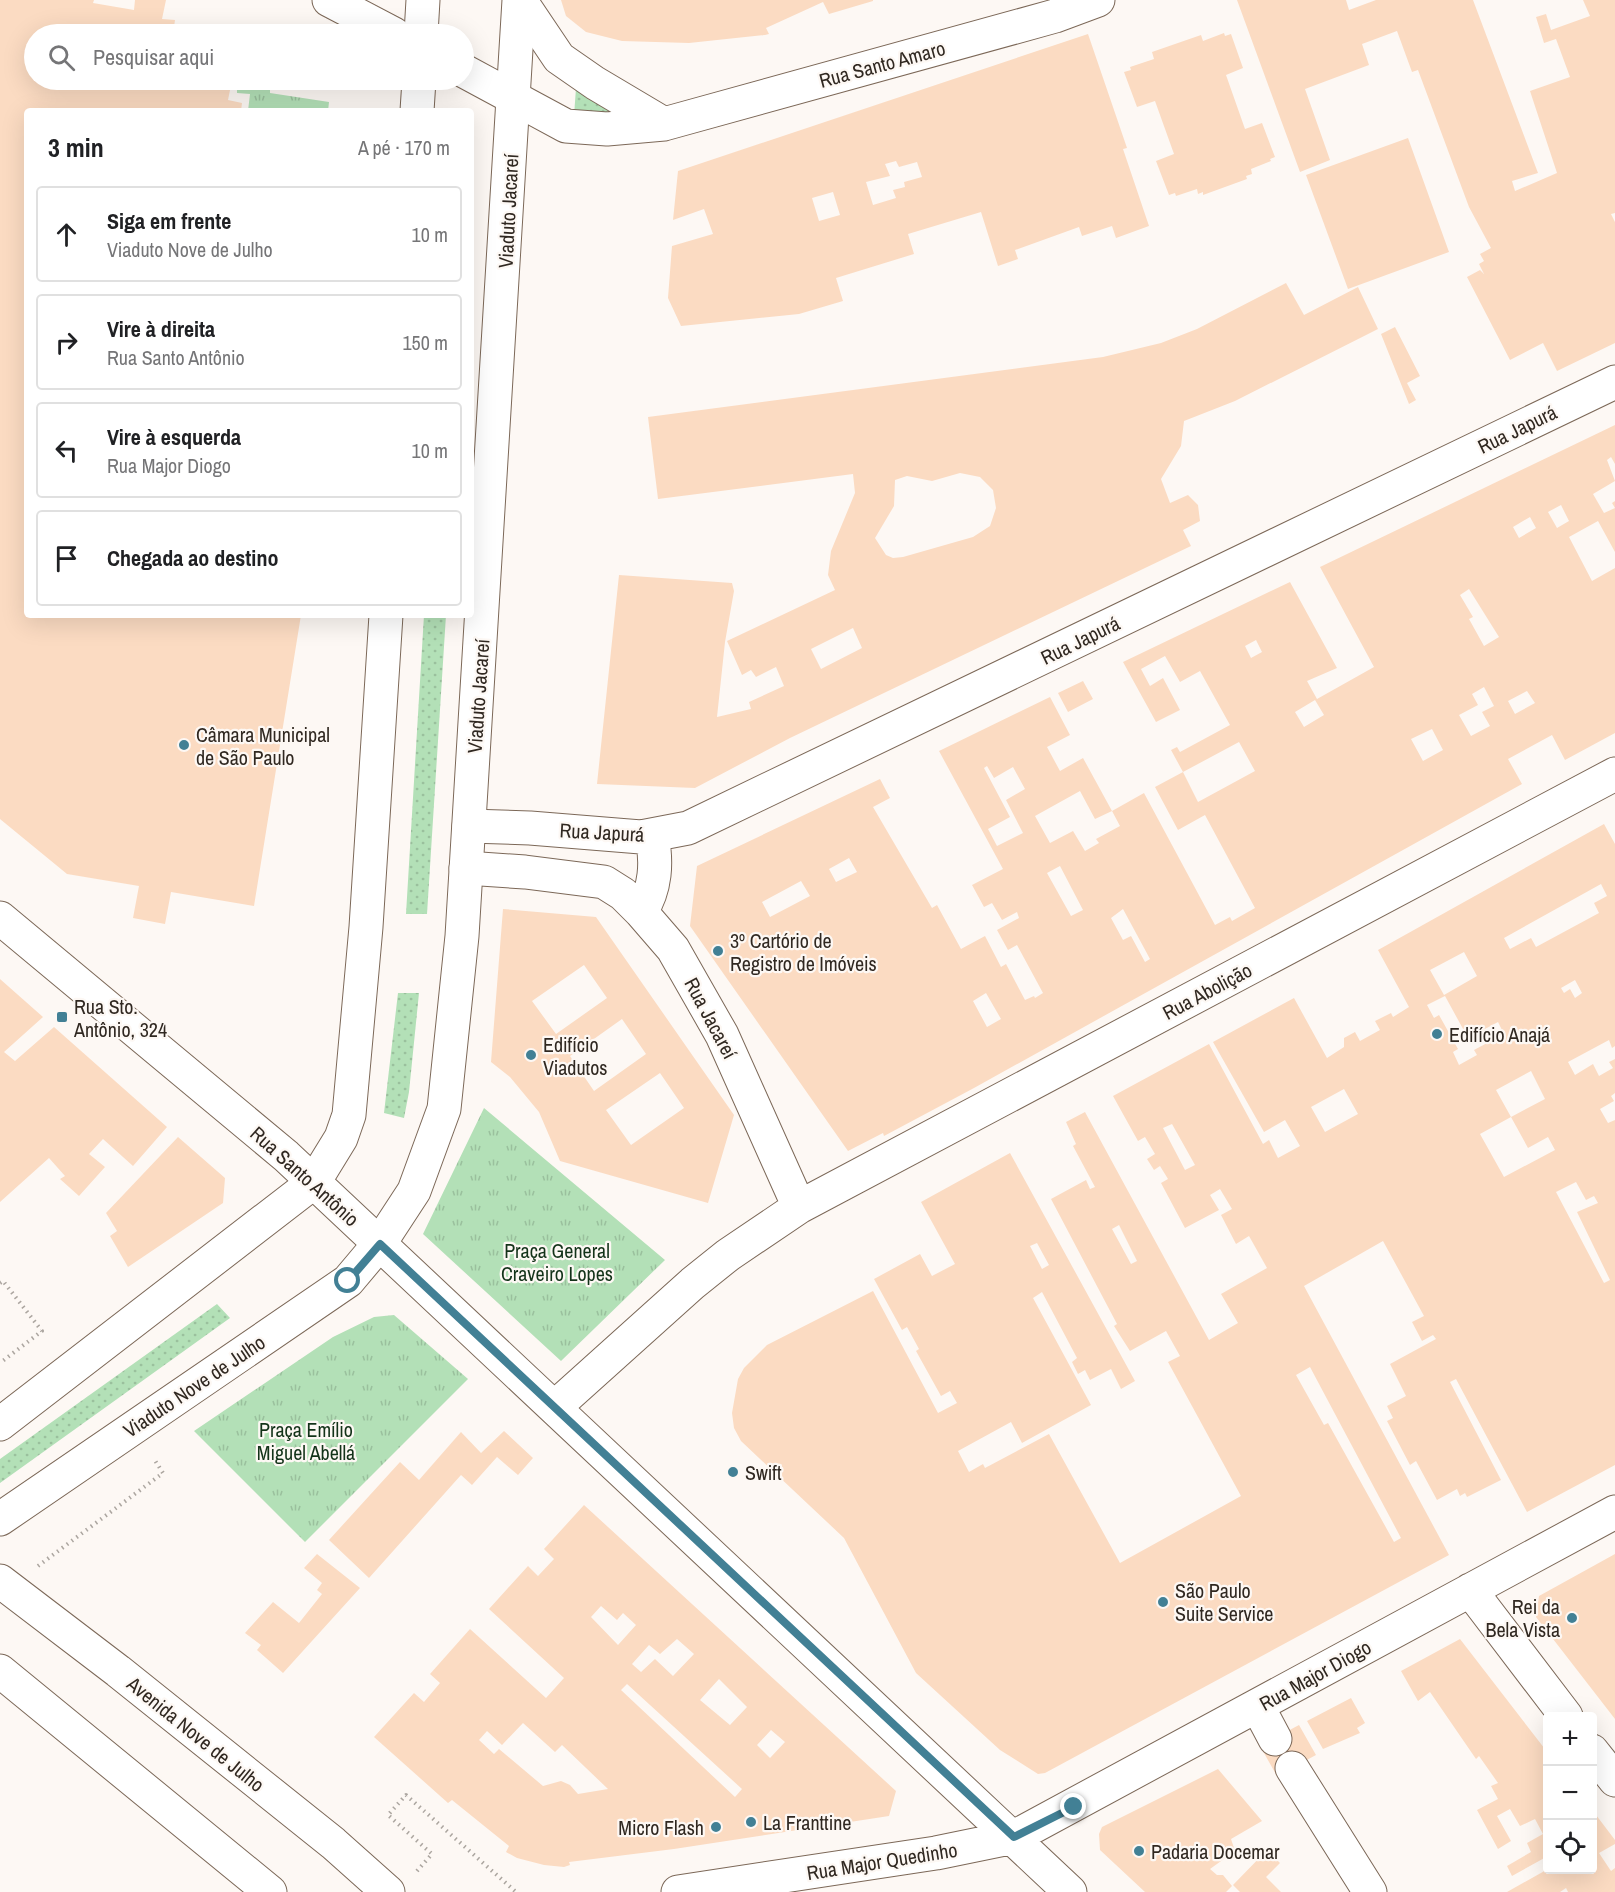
<!DOCTYPE html>
<html lang="pt">
<meta charset="utf-8">
<style>
body{margin:0;font-family:"Archivo Narrow",sans-serif;background:#f2f2f2;color:#202124}
.controls{position:absolute;right:18px;bottom:18px;display:grid;overflow:hidden;border-radius:6px;box-shadow:0 6px 24px #0002}
.controls button{width:54px;height:54px;display:grid;place-items:center;padding:0;border:0;border-bottom:2px solid #e0e0e0;background:#fff;color:#202124;font:30px sans-serif}
.stop{position:absolute;width:18px;height:18px;margin:-14px;border:4px solid #428095;border-radius:50%;background:#fff}
.stop.end{background:#428095;border-color:#fff;box-shadow:0 2px 6px #0008}
.list{margin:0;padding:0;list-style:none}
h2{display:flex;justify-content:space-between;align-items:center;height:78px;margin:0;padding:0 24px;font-size:26px}
h2 small{font-size:20px;font-weight:400;color:#757577}
.list li{display:grid;grid-template-columns:39px 1fr auto;gap:18px;align-items:center;box-sizing:border-box;height:96px;margin:0 12px 12px;padding:0 12px;border:2px solid #e0e0e0;border-radius:6px}
.list b{display:block;font-size:22px;white-space:nowrap}
.list p{margin:0;font-size:20px;white-space:nowrap;color:#757577}
.list em{font-size:20px;font-style:normal;color:#757577}
.icon{flex:none;width:33px;height:33px;fill:none;stroke:currentColor;stroke-width:2;stroke-linecap:round;stroke-linejoin:round}
.map{position:relative;flex:none;width:1615px;height:1892px;overflow:hidden}
.search{position:absolute;background:#fff;box-shadow:0 6px 24px #0002;left:24px;top:24px;width:450px;height:66px;display:flex;align-items:center;gap:15px;box-sizing:border-box;padding:0 21px;border-radius:33px;color:#757577;font-size:22px}
.panel{position:absolute;background:#fff;box-shadow:0 6px 24px #0002;left:24px;top:108px;width:450px;height:510px;border-radius:6px}
.map>svg:first-child{display:block}
</style>
<div class="map">
<svg width="1615" height="1892" viewBox="0 0 1615 1892">
<defs>
<pattern id="grass-dots" width="8" height="8" patternUnits="userSpaceOnUse" patternTransform="scale(1.5)"><rect width="8" height="8" fill="#b3e0b7"/><path d="M2 2h.1M6 6h.1" fill="none" stroke="#9ac09d" stroke-width="1.8" stroke-linecap="round"/></pattern>
<pattern id="park-tufts" width="24" height="20" patternUnits="userSpaceOnUse" patternTransform="scale(1.5)"><rect width="24" height="20" fill="#b3e0b7"/><path d="M3 7l-1-3M5 7V3M7 7l1-3M15 17l-1-3M17 17v-4M19 17l1-3" fill="none" stroke="#9ac09d"/></pattern>
</defs>
<rect width="100%" height="100%" fill="#fdf8f4"/>
<path fill="url(#grass-dots)" d="M576 88 624 115 574 116Z
M424 615H446L427 914H406Z
M398 993H419L409 1092 404 1118 384 1113Z
M217 1304 230 1318 0 1483V1459Z"/>
<path fill="url(#park-tufts)" d="M237 80H270V93L329 102 328 111H248L250 94 237 93Z
M484 1108 665 1260 561 1361 423 1234Z
M394 1315 468 1379 305 1542 194 1431 333 1337 374 1317Z"/>
<path fill="#fbdbc2" fill-rule="evenodd" d="M0 0H94L93 3 134 10 135 0H166L162 19 175 20 173 34H34V80H232L228 100 242 103 241 111H27V615H301L254 906 171 892 165 924 133 918 139 886 67 874 0 819Z
M561 0H873V1L829 14 823 2 766 28 769 34 765 35 689 43 622 41 586 32 566 16Z
M1237 0H1346L1349 10 1376 0H1473L1538 173 1512 181 1515 191 1557 173 1530 91 1570 77 1556 39 1544 43 1536 17 1546 14 1551 30 1590 16 1583 0H1615V213L1611 214 1615 222V343L1557 371 1543 343 1510 360 1467 277 1480 270 1484 274 1479 264 1484 261 1480 254 1491 248 1469 207 1418 70 1412 72 1397 31 1362 44 1369 65 1305 89 1330 160 1300 172Z
M1224 33 1225 36 1231 34 1243 68 1226 75 1245 129 1262 123 1275 157 1270 159 1271 161 1251 169 1252 174 1246 176 1247 179 1203 195V192L1198 194 1197 189 1176 196 1175 193 1169 195 1156 161 1174 154 1155 101 1137 107 1124 72 1131 70 1130 67 1154 59 1152 52 1201 35 1203 41Z
M1088 34 1127 148 1123 149 1149 226 1116 238 1112 226 1082 236 1079 227 1015 250 1018 259 998 266 981 212 908 234 914 254 836 278 843 301 799 314 681 326 668 298 672 246 713 234 704 209 673 220 678 171ZM896 161 899 167 917 162 922 177 904 182 905 187 893 190 896 198 873 205 866 182 890 176 885 164ZM833 192 840 215 819 221 812 198Z
M1408 138 1449 252 1348 289 1306 175Z
M1286 283 1304 315 1358 287 1378 329 1235 401 1184 421 1181 446 1161 479 1170 503 1188 495 1198 505 1200 521 1183 530 1191 546 790 738 695 788 597 784 619 575 732 583 734 591 725 642 717 717 751 709 749 702 784 686 776 667 756 677 751 670 742 675 727 641 835 590 828 575 831 551 855 493 853 474 658 499 648 417 1103 357 1161 343 1197 329ZM960 473 980 477 993 490 996 508 990 526 973 537 903 557 893 558 886 555 875 538 894 506 895 480 907 476 932 481ZM853 628 862 648 821 669 811 649Z
M1395 327 1420 376 1407 383 1416 400 1409 404 1381 334Z
M1615 425V464L1611 457 1607 460 1615 481 1593 494 1604 513 1615 508 1612 503 1615 501V552L1598 521 1569 537 1592 581 1615 568V733L1565 760 1552 735 1508 759 1522 784 974 1088 884 1136 883 1133 848 1151 690 926 697 866 880 779 890 798 873 807 932 908 937 905 961 949 985 936 1001 967 1006 964 1025 1000 1034 996 1035 998 1043 993 1017 945 1008 950 997 930 1019 918 1017 912 1002 920 992 903 984 907 972 885 1003 869 939 751 1050 697 1070 735 1047 747 1060 771 1083 758 1112 811 1095 819 1080 791 1035 816 1050 843 1073 831 1085 851 1099 843 1096 839 1120 826 1112 811 1144 793 1215 925 1230 917 1232 921 1255 908 1205 815 1178 830 1155 787 1183 772 1198 802 1255 771 1239 742 1183 772 1171 750 1177 747 1180 752 1230 725 1200 671 1180 682 1165 656 1141 669 1150 686 1163 678 1180 710 1156 722 1123 662 1290 582 1337 668 1307 681 1317 699 1374 667 1320 567ZM1561 505 1569 521 1557 528 1548 512ZM1530 517 1536 528 1519 538 1513 527ZM1469 589 1499 637 1484 646 1469 619 1473 617 1460 595ZM1256 640 1262 652 1251 658 1245 646ZM1484 687 1494 706 1482 712 1490 726 1471 736 1459 715 1478 705 1472 694ZM1527 691 1535 703 1515 714 1508 701ZM1315 700 1324 715 1304 727 1295 712ZM1432 729 1443 750 1423 761 1411 739ZM987 766 994 778 1013 767 1025 789 1006 800 1023 833 997 846 988 829 1010 817 984 768ZM849 858 857 872 836 882 829 869ZM1060 866 1083 910 1071 916 1047 873ZM801 881 810 896 770 917 762 902ZM1123 909 1150 959 1145 962 1131 936 1123 940 1111 918ZM986 993 1001 1019 987 1027 973 1001Z
M1083 681 1093 699 1068 712 1058 693Z
M1604 824 1615 844V1046L1612 1048 1609 1040 1568 1062 1575 1075 1593 1064 1599 1076 1613 1068 1609 1062 1615 1059V1093L1611 1096 1614 1101 1600 1109 1608 1123 1615 1120V1465L1527 1512 1456 1379 1450 1382 1501 1480 1467 1497 1465 1493 1460 1496 1457 1489 1437 1500 1416 1461 1410 1465 1387 1421 1393 1418 1387 1406 1406 1396 1390 1364 1436 1339 1433 1335 1422 1341 1412 1322 1424 1316 1383 1241 1304 1286 1449 1555 1045 1773 1038 1774 1000 1750 916 1673 844 1538 741 1441 734 1428 732 1413 738 1379 744 1368 767 1345 873 1291 938 1413 957 1403 950 1391 941 1396 916 1351 919 1349 907 1327 902 1330 874 1279 920 1254 932 1276 955 1264 921 1202 1010 1153 1135 1381 1121 1389 1111 1369 1090 1380 1085 1370 1078 1374 1072 1362 1077 1358 1042 1292 1033 1298 1091 1405 1022 1443 1011 1422 958 1451 969 1472 983 1464 985 1468 1049 1434 1120 1563 1241 1496 1168 1362 1180 1356 1166 1331 1130 1351 1114 1326 1117 1324 1051 1199 1086 1180 1090 1189 1095 1187 1073 1146 1076 1144 1066 1122 1085 1112 1209 1340 1238 1323 1221 1294 1267 1268 1249 1236 1236 1244 1221 1215 1232 1209 1220 1189 1210 1195 1219 1210 1185 1228 1161 1183 1168 1179 1160 1166 1154 1170 1147 1159 1155 1154 1145 1137 1138 1141 1113 1096 1209 1044 1263 1144 1269 1140 1278 1158 1300 1146 1285 1120 1264 1132 1213 1042 1294 998 1327 1058 1344 1047V1038L1355 1032 1360 1041 1380 1030 1375 1021 1391 1013 1393 1017 1409 1007 1378 950ZM1601 884 1607 896 1594 903 1599 913 1536 947 1531 938 1510 949 1504 938ZM1464 952 1477 976 1444 995 1430 970ZM1575 980 1582 993 1575 998 1570 989 1564 993 1561 988ZM1445 996 1468 1038 1498 1022 1504 1034 1474 1050 1477 1055 1459 1065 1453 1052 1458 1049 1439 1015 1434 1018 1427 1005ZM1531 1071 1545 1099 1511 1117 1528 1148 1548 1137 1555 1150 1504 1177 1480 1134 1511 1117 1496 1090ZM1344 1089 1358 1114 1325 1132 1311 1107ZM1172 1124 1195 1165 1185 1170 1163 1128ZM1576 1182 1586 1200 1594 1196 1598 1203 1577 1212 1610 1280 1604 1283 1556 1192ZM1119 1225 1137 1261 1131 1264 1112 1229ZM1037 1243 1049 1265 1042 1269 1030 1246ZM1310 1367 1401 1538 1394 1542 1328 1423 1324 1425 1296 1375Z
M503 909 596 917 734 1115 708 1203 560 1161 539 1112 510 1077 491 1062ZM584 965 607 998 556 1034 532 1001ZM622 1019 646 1054 594 1091 570 1056ZM660 1073 684 1108 631 1145 606 1110Z
M0 979 43 1017 4 1052 15 1061 54 1027 167 1127 133 1166 103 1139 89 1154 105 1167 79 1196 60 1179 65 1176 49 1158 0 1202Z
M178 1137 225 1178 223 1203 128 1267 110 1236 117 1231 106 1213Z
M504 1431 533 1458 518 1475 497 1457 472 1485 461 1475 369 1578 329 1540 400 1462 419 1480 461 1432 481 1453Z
M584 1505 896 1791 889 1816 674 1849 569 1862 570 1865 564 1867 544 1865 517 1858 506 1852 509 1846 452 1800 448 1803 374 1737 414 1693 424 1702 440 1683 430 1674 470 1629 546 1698 564 1678 489 1609 528 1566 538 1576 554 1559 544 1549ZM601 1606 617 1620 623 1613 636 1625 618 1645 591 1617ZM677 1639 694 1654 673 1676 655 1659 641 1672 632 1664 649 1645 660 1654ZM719 1679 747 1707 730 1725 700 1700ZM627 1684 742 1789 735 1797 621 1690ZM523 1723 555 1752 562 1745 608 1789 578 1794 570 1785 561 1781 543 1786 499 1749 494 1754 479 1740 487 1731 502 1745ZM771 1730 785 1742 770 1758 757 1745Z
M317 1554 360 1588 283 1673 257 1650 261 1645 245 1633 273 1602 299 1623 322 1594 317 1590 322 1583 304 1568Z
M1615 1554V1719L1536 1617 1539 1596Z
M1460 1639 1548 1753V1856L1512 1876 1507 1866 1531 1852 1527 1843 1543 1834 1535 1819 1520 1826 1510 1809 1497 1816 1511 1841 1498 1849 1477 1810 1498 1799 1491 1786 1498 1783 1479 1756 1476 1759 1430 1692 1418 1701 1401 1671Z
M1351 1698 1365 1723 1357 1728 1360 1733 1323 1749 1307 1721Z
M1299 1725 1316 1755 1277 1776 1260 1746Z
M1218 1769 1262 1821 1231 1839 1235 1851 1210 1869 1217 1875H1223L1232 1886 1226 1892H1145L1100 1850 1099 1834 1102 1827Z
M1593 1811 1615 1840V1844L1599 1853 1611 1871 1615 1868V1892H1568L1566 1888 1560 1892H1507L1548 1869 1592 1870Z
M1267 1850 1280 1863 1266 1877 1281 1892H1240L1233 1885Z"/>
<g fill="none" stroke-linecap="round" stroke-linejoin="round">
<defs>
<path id="minor" d="M329 0 394 34
M520 0 559 58 595 83 664 124
M464 71 566 126 607 129 664 124 1055 16 1098 0
M469 826 530 828 641 837 688 828 1615 382
M652 835C657 863 656 888 641 912L673 949 722 1035 799 1207
M466 868 525 872 604 882 623 894 641 912
M0 918 286 1156 1070 1892
M555 1407 693 1283 728 1255 799 1207 1615 774
M1470 1590 1566 1716
M1258 1707 1275 1739
M1592 1751 1615 1780
M1292 1768 1370 1892
M678 1892 936 1853 1014 1837 1615 1512"/>
<path id="major" d="M421 34 423 0
M417 111 419 80
M0 1424 314 1182 341 1138 349 1115 366 927 386 615
M0 1519 348 1281 380 1243 414 1191 444 1109 462 936 519 0
M0 1581 118 1671 333 1843 388 1892
M0 1671 270 1892"/>
</defs>
<use href="#minor" stroke="#7c6858" stroke-width="35"/>
<use href="#major" stroke="#7c6858" stroke-width="35"/>
<path stroke="#aca6a0" stroke-width="4" stroke-dasharray="1.5 4.5" stroke-linecap="butt" d="M0 1283 3 1281 42 1331 0 1363
M38 1566 163 1473 154 1459
M417 1871 432 1854 388 1815 406 1795 516 1892"/>
<use href="#minor" stroke="#fff" stroke-width="33"/>
<use href="#major" stroke="#fff" stroke-width="33"/>
</g>
<g fill="none" stroke-linecap="round" stroke-linejoin="round">
<path stroke="#428095" stroke-width="8" d="M348 1281 380 1244 1014 1837 1074 1807"/>
</g>
<g fill="#428095" stroke="#fdf8f4" stroke-width="2">
<circle cx="184" cy="745" r="6"/>
<circle cx="718" cy="951" r="6"/>
<rect x="56" y="1011" width="12" height="12" rx="3"/>
<circle cx="1437" cy="1034" r="6"/>
<circle cx="531" cy="1055" r="6"/>
<circle cx="733" cy="1472" r="6"/>
<circle cx="1163" cy="1602" r="6"/>
<circle cx="1572" cy="1618" r="6"/>
<circle cx="751" cy="1822" r="6"/>
<circle cx="716" cy="1827" r="6"/>
<circle cx="1139" cy="1851" r="6"/>
</g>
<g text-anchor="middle" dominant-baseline="central" stroke-width="4.5" stroke-linejoin="round" paint-order="stroke">
<g font-size="20" fill="#302821" stroke="#fdf8f4">
<text transform="translate(882 64) rotate(-15)">Rua Santo Amaro</text>
<text transform="translate(508 211) rotate(-87)">Viaduto Jacareí</text>
<text transform="translate(1517 429) rotate(-26)">Rua Japurá</text>
<text transform="translate(1080 640) rotate(-26)">Rua Japurá</text>
<text transform="translate(478 696) rotate(-86)">Viaduto Jacareí</text>
<text transform="translate(602 832) rotate(3)">Rua Japurá</text>
<text transform="translate(1207 991) rotate(-28)">Rua Abolição</text>
<text transform="translate(711 1018) rotate(62)">Rua Jacareí</text>
<text transform="translate(305 1176) rotate(42)">Rua Santo Antônio</text>
<text transform="translate(194 1386) rotate(-34)">Viaduto Nove de Julho</text>
<text transform="translate(1315 1675) rotate(-29)">Rua Major Diogo</text>
<text transform="translate(196 1734) rotate(39)">Avenida Nove de Julho</text>
<text transform="translate(882 1861) rotate(-9)">Rua Major Quedinho</text>
</g>
<g font-size="20" fill="#302821" stroke="#fdf8f4" text-anchor="start">
<text x="196" y="734">Câmara Municipal<tspan x="196" dy="23">de São Paulo</tspan></text>
<text x="730" y="940">3º Cartório de<tspan x="730" dy="23">Registro de Imóveis</tspan></text>
<text x="74" y="1006">Rua Sto.<tspan x="74" dy="23">Antônio, 324</tspan></text>
<text x="1449" y="1034">Edifício Anajá</text>
<text x="543" y="1044">Edifício<tspan x="543" dy="23">Viadutos</tspan></text>
<text x="745" y="1472">Swift</text>
<text x="1175" y="1590">São Paulo<tspan x="1175" dy="23">Suite Service</tspan></text>
<text x="1560" y="1606" text-anchor="end">Rei da<tspan x="1560" dy="23">Bela Vista</tspan></text>
<text x="763" y="1822">La Franttine</text>
<text x="704" y="1827" text-anchor="end">Micro Flash</text>
<text x="1151" y="1851">Padaria Docemar</text>
</g>
<g font-size="20" fill="#133319" stroke="#fdf8f4">
<text x="557" y="1250">Praça General<tspan x="557" dy="23">Craveiro Lopes</tspan></text>
<text x="306" y="1429">Praça Emílio<tspan x="306" dy="23">Miguel Abellá</tspan></text>
</g>
</g>
</svg>
<div class="controls">
<button>+</button>
<button>−</button>
<button><svg class="icon" aria-label="locate" viewBox="0 0 24 24"><circle cx="12" cy="12" r="6"/><path d="M12 2v4M12 18v4M2 12h4M18 12h4"/></svg></button>
</div>
<div class="stop" style="left:348px;top:1281px"></div>
<div class="stop end" style="left:1074px;top:1807px"></div>
<div class="search"><svg class="icon" aria-label="search" viewBox="0 0 24 24"><circle cx="10" cy="10" r="6"/><path d="M15 15l6 6"/></svg>Pesquisar aqui</div>
<section class="panel">
<h2>3 min<small>A pé · 170 m</small></h2>
<ul class="list">
<li><svg class="icon" aria-label="ahead" viewBox="0 0 24 24"><path d="M12 20V5M6 11l6-6 6 6"/></svg><div><b>Siga em frente</b><p>Viaduto Nove de Julho</p></div><em>10 m</em></li>
<li><svg class="icon" aria-label="right" viewBox="0 0 24 24"><path d="M7 20v-9h11M14 6l5 5-5 5"/></svg><div><b>Vire à direita</b><p>Rua Santo Antônio</p></div><em>150 m</em></li>
<li><svg class="icon" aria-label="left" viewBox="0 0 24 24"><path d="M17 20v-9H6M10 6l-5 5 5 5"/></svg><div><b>Vire à esquerda</b><p>Rua Major Diogo</p></div><em>10 m</em></li>
<li><svg class="icon" aria-label="arrive" viewBox="0 0 24 24"><path d="M6 21V4h12l-3 4 3 4H6"/></svg><div><b>Chegada ao destino</b></div></li>
</ul>
</section>
</div>
